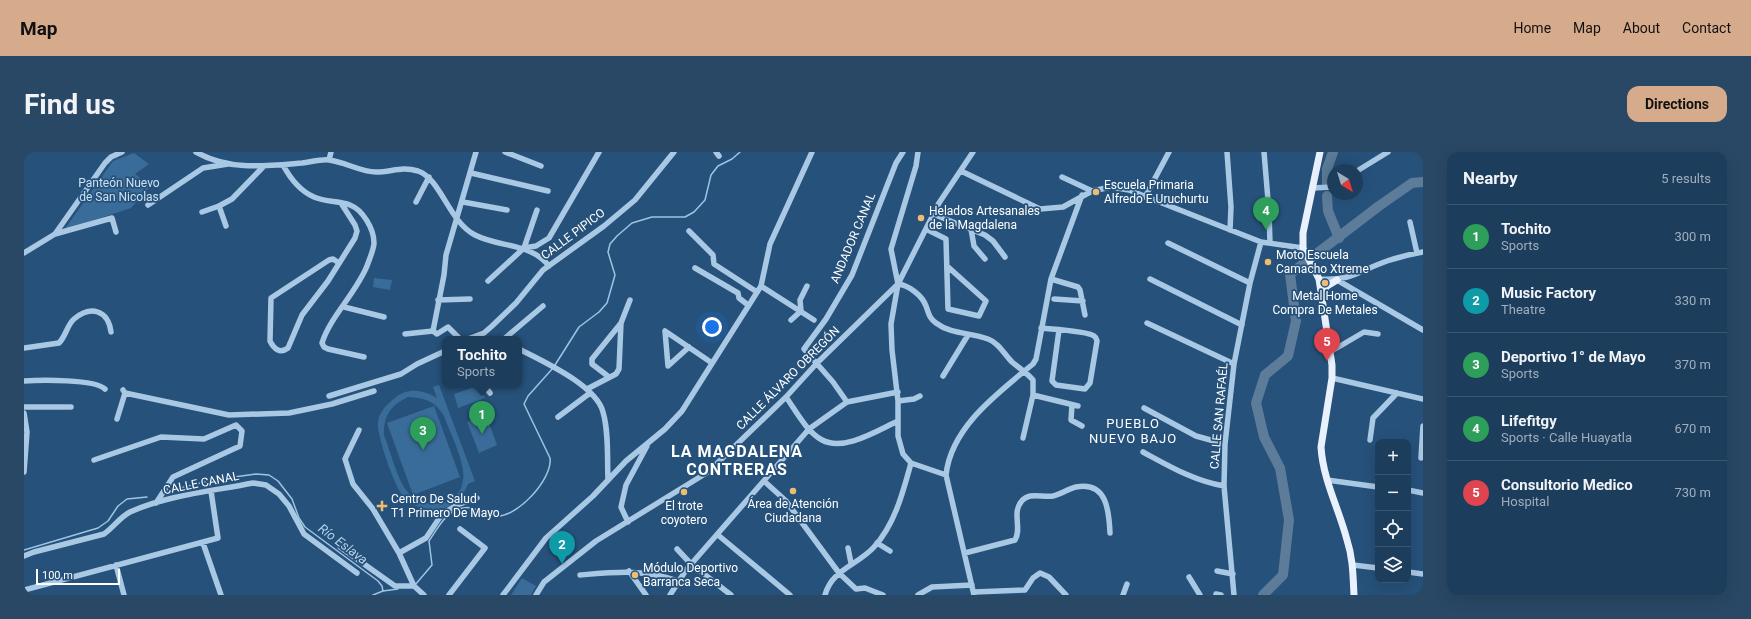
<!DOCTYPE html>
<meta charset="utf-8">
<style>
body{margin:0;font-family:Roboto,sans-serif;background:#294865;color:#f1f3f6}
.controls{position:absolute;right:12px;bottom:12px;display:grid;overflow:hidden;border-radius:8px;box-shadow:0 4px 16px #0002}
.controls button{width:36px;height:36px;display:grid;place-items:center;padding:0;border:0;border-bottom:1px solid #3a5672;background:#1c3d5c;color:#f1f3f6;font:20px sans-serif}
.compass{position:absolute;left:1303px;top:12px;width:36px;height:36px;border-radius:50%;background:#1c3d5c;box-shadow:0 4px 16px #0002;rotate:142deg}
.scale{position:absolute;left:12px;bottom:10px;width:84px;box-sizing:border-box;padding-left:4px;border:2px solid #fff;border-top:0;font-size:11px;line-height:14px;white-space:nowrap;color:#fff;-webkit-text-stroke:3px #26517a;paint-order:stroke}
.you{position:absolute;left:688px;top:175px;width:14px;height:14px;margin:-10px;border:3px solid #fff;border-radius:50%;background:#1a73e8;box-shadow:0 0 0 6px #1a73e833}
.badge{display:grid;place-items:center;width:26px;height:26px;border-radius:50%;background:#d6ab8b;color:#fff;font-size:13px;font-weight:700}
.pin{position:absolute;translate:-50% -33px;filter:drop-shadow(0 1px 2px #0008)}
.pin::after{content:'';position:absolute;top:21px;width:14px;height:12px;background:inherit;clip-path:polygon(0 0,100% 0,50% 100%)}
.popup{position:absolute;left:418px;top:184px;width:80px;height:52px;box-sizing:border-box;display:grid;place-content:center;border-radius:8px;background:#1c3d5c;filter:drop-shadow(0 1px 3px #0005);font-size:13px;white-space:nowrap;color:#a0aebb}
.popup b{font-size:15px;color:#f1f3f6}
.popup::after{content:'';position:absolute;left:50%;top:100%;margin-left:-8px;border:8px solid transparent;border-top-color:#1c3d5c}
.list{margin:0;padding:0;list-style:none}
h2{display:flex;justify-content:space-between;align-items:center;height:52px;margin:0;padding:0 16px;font-size:17px}
h2 small{font-size:13px;font-weight:400;color:#a0aebb}
.list li{display:grid;grid-template-columns:26px 1fr auto;gap:12px;align-items:center;box-sizing:border-box;height:64px;padding:0 16px;border-top:1px solid #3a5672}
.list b{display:block;font-size:15px;white-space:nowrap}
.list p{margin:0;font-size:13px;white-space:nowrap;color:#a0aebb}
.list em{font-size:13px;font-style:normal;color:#a0aebb}
.icon{flex:none;width:22px;height:22px;fill:none;stroke:currentColor;stroke-width:2;stroke-linecap:round;stroke-linejoin:round}
.map{position:relative;flex:none;width:1399px;height:443px;overflow:hidden;border-radius:12px}
header{display:flex;align-items:center;gap:24px;box-sizing:border-box;height:56px;padding:0 20px;background:#d6ab8b;color:#111}
header strong{font-size:19px}
nav{display:flex;gap:22px;margin-inline-start:auto;font-size:14px}
.intro{display:flex;align-items:center;justify-content:space-between;box-sizing:border-box;height:96px;padding:0 24px}
h1{margin:0;font-size:28px}
.button{padding:10px 18px;border-radius:12px;background:#d6ab8b;color:#111;font-size:14px;font-weight:700}
main{display:flex;gap:24px;padding:0 24px}
aside{flex:1;background:#1c3d5c;border-radius:12px;box-shadow:0 4px 16px #0002}
.map>svg:first-child{display:block}
</style>
<header>
<strong>Map</strong>
<nav><a>Home</a><a>Map</a><a>About</a><a>Contact</a></nav>
</header>
<div class="intro"><h1>Find us</h1><a class="button">Directions</a></div>
<main>
<div class="map">
<svg width="1399" height="443" viewBox="0 0 1399 443">
<rect width="100%" height="100%" fill="#26517a"/>
<path fill="#396c98" fill-rule="evenodd" d="M110 1 125 12 111 22 127 34 107 56 40 78 89 9Z
M350 126 368 128 366 138 349 135Z
M415 233 451 329 444 332C433 361 400 367 379 344 371 336 352 282 354 270 355 260 363 252 371 246 383 235 400 238 413 246L409 235ZM384 245C401 246 411 249 420 264 426 281 442 311 439 328 436 357 397 359 382 338 373 326 366 298 360 283 359 264 367 253 384 245Z
M456 233 461 246 434 256 430 242Z
M410 254 436 325 389 343 363 271Z
M462 263 473 293 455 301 443 270Z
M498 426 512 434 507 443H487Z"/>
<g fill="none" stroke-linecap="round" stroke-linejoin="round">
<path stroke="#9ec4e4" stroke-width="1.5" d="M531 213 555 175 575 160 583 151 591 123 584 100 586 92 593 84 608 71 628 65H661L670 60 681 48 687 23 694 14 708 7 716 0
M145 339 188 328 232 322 245 323 254 329 268 347 275 366 281 375 354 429 358 434 359 439
M0 398 74 376 84 369 94 354 103 347 123 345
M391 433 408 413 405 389C412 379 419 365 430 359 448 350 455 361 471 364 492 367 529 327 526 306L500 252 504 244 529 216
M349 443 359 439 374 437"/>
<path stroke="#5c7c99" stroke-width="10" d="M1303 33V17L1309 0
M1303 44 1304 59 1315 86
M1239 443 1259 423 1265 368 1256 316 1240 285 1232 251 1241 223 1264 204 1272 169 1266 122 1355 54 1388 31 1399 30"/>
<path stroke="#a9c8e4" stroke-width="5.5" d="M172 0C205 19 242 14 278 11 287 10 297 7 305 8 321 10 337 20 352 20 368 20 377 14 394 19 417 27 425 70 451 83 476 96 506 90 525 114
M481 0 517 14
M692 0 695 4
M894 0 892 14 867 97 874 132 867 172 868 198 874 249V284L879 302 887 311 922 323
M1203 0 1207 55 1206 78
M1240 0 1245 60 1246 91
M305 8 307 0
M259 13C266 26 276 39 290 45 301 50 315 49 326 53 339 58 350 77 350 91 350 97 345 108 343 114 332 141 306 165 298 191L300 195 304 197 340 205
M937 19 1016 57 1039 55 1068 39 1087 35 1105 38 1237 90 1279 96
M1333 19 1364 0
M447 21 524 39
M1038 25 1068 39
M1288 36 1309 35
M1121 45 1145 0
M392 50 405 25
M439 50 483 58
M124 53 179 16 204 12
M178 60 195 54
M909 62 961 83 969 89 981 105
M1386 70 1393 101
M202 74 195 54 208 47 240 14
M902 77 922 87 924 157 955 164 962 149 923 114
M947 77 950 94 961 107
M665 79 689 103 690 112 733 140
M31 82 88 66 92 80
M1144 91 1226 131
M500 96 512 94 525 86 575 0
M0 101 31 82 81 11 87 5 98 0
M315 111 309 107 305 108 247 146 246 189C250 197 256 202 264 196L278 163 304 129 331 86 333 79 331 73 317 51
M671 116 714 141 715 146 724 153
M1027 127 1054 135 1056 138 1061 163
M1126 127 1218 173
M1295 127C1329 129 1334 119 1363 109 1375 105 1387 102 1399 100
M1313 128 1399 178
M464 129 500 96 513 58
M874 132C884 133 898 143 902 154 905 162 905 166 912 171 928 183 946 180 964 187 975 191 980 202 988 210 995 216 1003 221 1009 228V243L999 286
M737 134 790 168
M1030 147 1059 149
M414 148 446 147
M320 155 360 165
M767 168 777 159 776 148 783 134
M1123 171 1210 212
M1017 176C1027 177 1065 179 1070 184 1073 186 1072 187 1073 189L1066 231 1061 237 1032 233 1028 229 1035 178
M409 179 420 123 422 103 452 0
M641 179 644 214 665 195
M641 179 688 211
M381 182 409 179 413 182 424 175 436 187
M444 187 460 181 468 174 492 151 519 118 580 74 611 48 650 0
M480 187 519 154
M0 196 35 191C42 184 43 173 50 167 67 153 84 158 87 180
M495 197C518 209 572 233 579 260 585 281 583 306 584 327
M1306 200 1340 180 1354 182
M919 224 944 183
M585 225 568 212V207L597 171
M1308 226 1399 247
M0 229C16 228 71 227 81 237
M460 233 466 241
M563 237 592 222 595 217 597 171 606 148
M99 238 101 241 205 263 265 261 308 252 350 239
M1009 243 1054 254
M305 244 377 222 393 212 421 199
M762 245C772 259 782 279 798 288 820 300 854 278 874 269
M874 249 890 247 896 244
M823 250 809 230 780 197 802 167 828 123 872 11 879 0
M1048 253 1047 268 1058 274
M0 255H47
M1120 256 1172 284 1201 292
M0 261 3 280 0 320
M534 265 566 241
M93 267 101 241
M335 278 321 307 329 332 349 357 375 401 390 434 400 443
M1346 288 1349 266 1373 241
M1119 300C1145 314 1170 329 1200 334
M1397 306 1399 274
M70 308 137 285 180 287 212 273 218 279 216 294 149 325 132 351
M1303 328 1354 335
M740 329 762 349 815 421 832 437 841 436 859 443
M1384 338 1399 341
M604 370 597 355 602 333 623 294
M694 383 766 443
M179 391 197 443
M853 391 866 399
M316 395 371 434H390
M824 396 827 411
M653 397 667 412 707 443
M375 401 402 386 418 362 433 353 453 346
M941 401 991 388C998 377 988 361 997 350 1005 339 1018 346 1029 344 1037 342 1044 337 1052 335 1083 329 1085 359 1086 381
M0 404 10 400 80 382C89 376 96 365 106 360 144 343 189 339 229 331L242 333 255 342 265 354 280 382 333 421
M92 413 100 443
M1329 413 1354 416
M605 419 622 443
M1193 419 1209 422
M1384 420 1399 422
M556 423C592 420 620 417 654 429
M1165 425 1176 443
M0 438 194 386 187 339
M950 440 1001 438 1009 426 1016 421 1025 425 1042 443
M1192 442 1197 443
M425 443 461 396 436 377
M479 443 522 386 569 344 602 309 641 277 658 259 737 134 746 92 788 0
M512 443 520 430 572 389 684 320 762 245 793 211 874 132 915 51 949 0
M646 443 662 418 785 277 823 250 874 240
M801 443C808 417 834 413 850 395 871 372 879 340 887 311
M894 443 908 435 948 433
M950 443 922 323C927 275 974 241 1009 212L1012 207 1027 127 1058 43
M1099 443 1103 432
M1210 443 1200 334 1201 292 1210 212 1226 131 1237 90"/>
<path stroke="#e9f2fc" stroke-width="7" d="M1296 0 1279 81V96L1295 127 1308 213V226L1297 295C1299 328 1315 357 1323 388 1329 406 1329 424 1330 443
M1298 141 1303 134 1313 128"/>
</g>
<g fill="#edbe6f" stroke="#26517a" stroke-width="1.5">
<circle cx="1072" cy="40" r="4"/>
<circle cx="897" cy="66" r="4"/>
<circle cx="1244" cy="110" r="4"/>
<circle cx="1301" cy="131" r="4"/>
<circle cx="769" cy="339" r="4"/>
<circle cx="660" cy="340" r="4"/>
<path d="M356 348h4v4h4v4h-4v4h-4v-4h-4v-4h4z"/>
<circle cx="611" cy="423" r="4"/>
</g>
<g text-anchor="middle" dominant-baseline="central" stroke-width="3.5" stroke-linejoin="round" paint-order="stroke">
<g font-size="12" fill="#cce1f3" stroke="#26517a">
<text x="95" y="31">Panteón Nuevo<tspan x="95" dy="14">de San Nicolas</tspan></text>
</g>
<g font-size="12" fill="#fff" stroke="#26517a" text-anchor="start">
<text x="1080" y="33">Escuela Primaria<tspan x="1080" dy="14">Alfredo E Uruchurtu</tspan></text>
<text x="905" y="59">Helados Artesanales<tspan x="905" dy="14">de la Magdalena</tspan></text>
<text x="1252" y="103">Moto Escuela<tspan x="1252" dy="14">Camacho Xtreme</tspan></text>
<text x="1301" y="144" text-anchor="middle">Metal Home<tspan x="1301" dy="14">Compra De Metales</tspan></text>
<text x="367" y="347">Centro De Salud<tspan x="367" dy="14">T1 Primero De Mayo</tspan></text>
<text x="769" y="352" text-anchor="middle">Área de Atención<tspan x="769" dy="14">Ciudadana</tspan></text>
<text x="660" y="354" text-anchor="middle">El trote<tspan x="660" dy="14">coyotero</tspan></text>
<text x="619" y="416">Módulo Deportivo<tspan x="619" dy="14">Barranca Seca</tspan></text>
</g>
<g font-size="12" fill="#fff" stroke="#26517a">
<text transform="translate(549 82) rotate(-37)">CALLE PIPICO</text>
<text transform="translate(829 86) rotate(-67)">ANDADOR CANAL</text>
<text transform="translate(764 226) rotate(-45)">CALLE ÁLVARO OBREGÓN</text>
<text transform="translate(1195 264) rotate(-85)">CALLE SAN RAFAÉL</text>
<text transform="translate(177 331) rotate(-11)">CALLE CANAL</text>
</g>
<g font-size="13" letter-spacing="1" fill="#fff" stroke="#26517a">
<text x="1109" y="271">PUEBLO<tspan x="1109" dy="15">NUEVO BAJO</tspan></text>
</g>
<g font-size="13" font-style="italic" fill="#b4d2ec" stroke="#26517a">
<text transform="translate(319 392) rotate(37)">Río Eslava</text>
</g>
<g font-size="16" font-weight="bold" letter-spacing="1" fill="#fff" stroke="#26517a">
<text x="713" y="299">LA MAGDALENA<tspan x="713" dy="18">CONTRERAS</tspan></text>
</g>
</g>
</svg>
<div class="controls">
<button>+</button>
<button>−</button>
<button><svg class="icon" aria-label="locate" viewBox="0 0 24 24"><circle cx="12" cy="12" r="6"/><path d="M12 2v4M12 18v4M2 12h4M18 12h4"/></svg></button>
<button><svg class="icon" aria-label="layers" viewBox="0 0 24 24"><path d="M12 4l9 5-9 5-9-5zM3 14l9 5 9-5"/></svg></button>
</div>
<svg class="compass" viewBox="-18 -18 36 36"><path d="M0-13l5 13h-10z" fill="#e53935"/><path d="M0 13l5-13h-10z" fill="#a0aebb"/></svg>
<div class="scale">100 m</div>
<div class="you"></div>
<div class="pin badge" style="left:458px;top:282px;background:#2e9e5b">1</div>
<div class="popup"><b>Tochito</b>Sports</div>
<div class="pin badge" style="left:538px;top:412px;background:#0f9aa8">2</div>
<div class="pin badge" style="left:399px;top:298px;background:#2e9e5b">3</div>
<div class="pin badge" style="left:1242px;top:78px;background:#2e9e5b">4</div>
<div class="pin badge" style="left:1303px;top:209px;background:#e0444e">5</div>
</div>
<aside>
<h2>Nearby<small>5 results</small></h2>
<ul class="list">
<li><span class="badge" style="background:#2e9e5b">1</span><div><b>Tochito</b><p>Sports</p></div><em>300 m</em></li>
<li><span class="badge" style="background:#0f9aa8">2</span><div><b>Music Factory</b><p>Theatre</p></div><em>330 m</em></li>
<li><span class="badge" style="background:#2e9e5b">3</span><div><b>Deportivo 1° de Mayo</b><p>Sports</p></div><em>370 m</em></li>
<li><span class="badge" style="background:#2e9e5b">4</span><div><b>Lifefitgy</b><p>Sports · Calle Huayatla</p></div><em>670 m</em></li>
<li><span class="badge" style="background:#e0444e">5</span><div><b>Consultorio Medico</b><p>Hospital</p></div><em>730 m</em></li>
</ul>
</aside>
</main>
